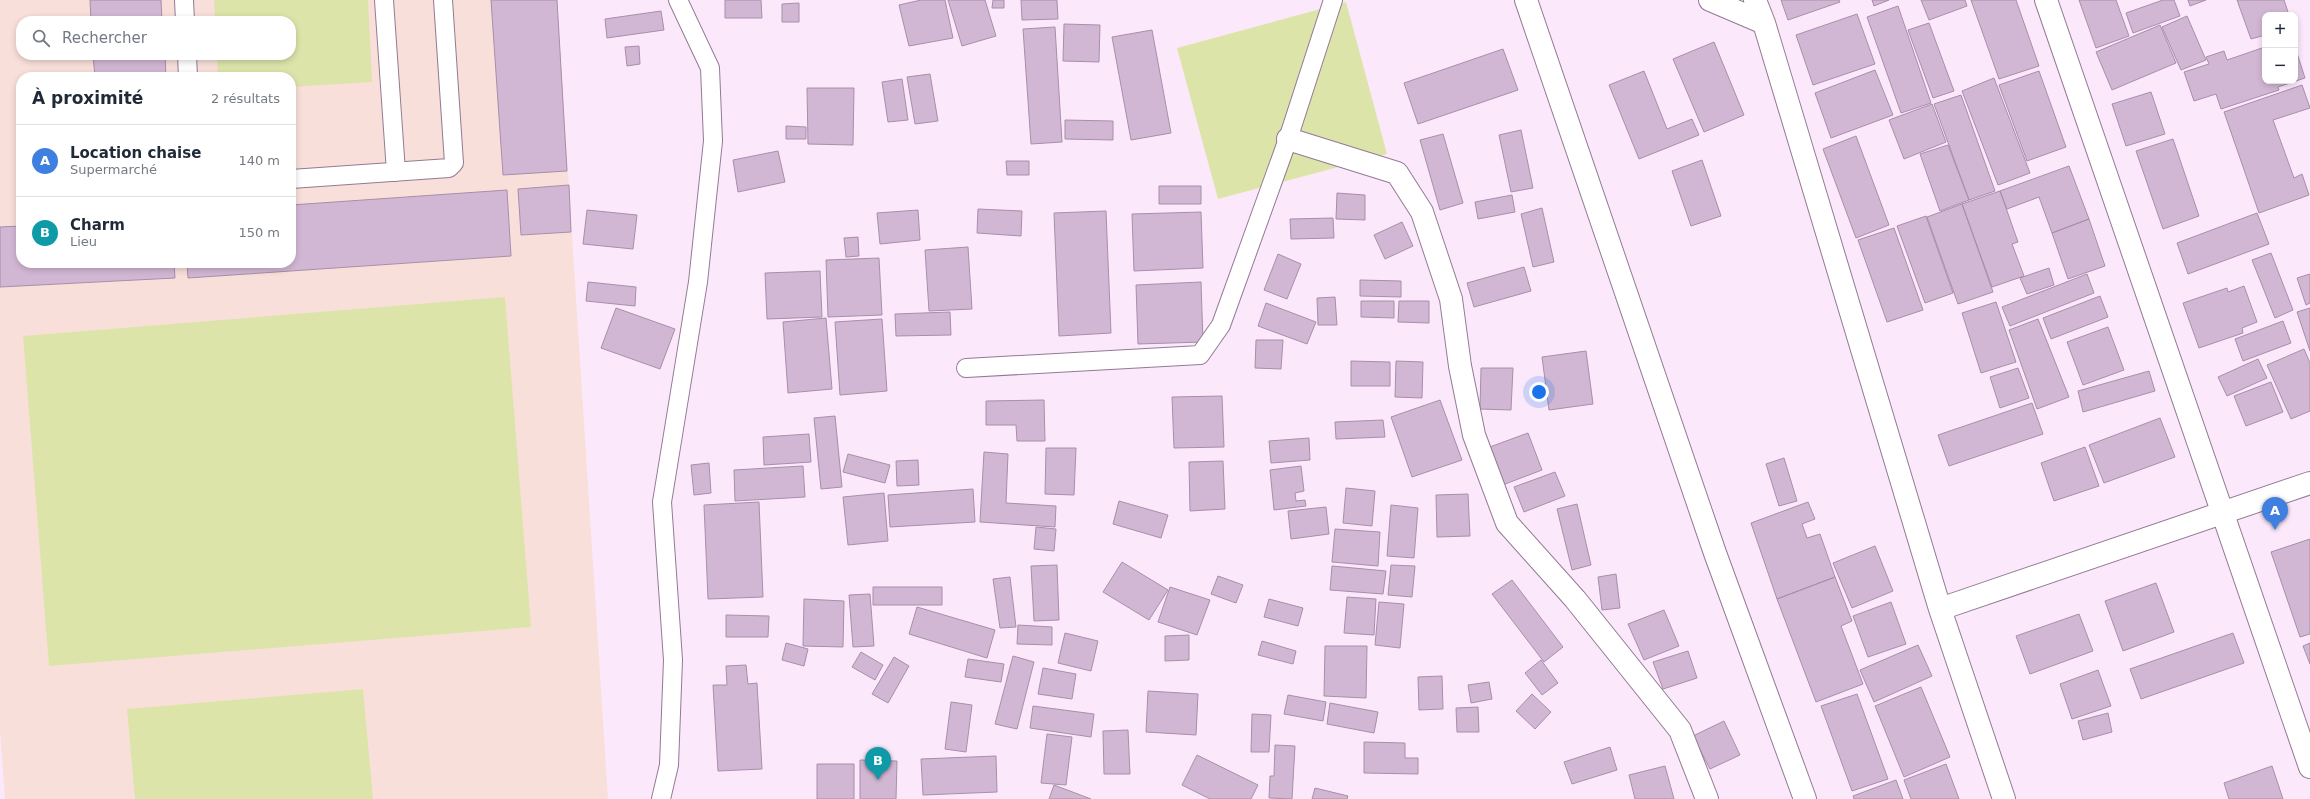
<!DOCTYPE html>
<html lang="fr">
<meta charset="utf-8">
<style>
body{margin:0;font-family:"DejaVu Sans",sans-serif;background:#f6f6f7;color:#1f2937}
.controls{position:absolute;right:12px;top:12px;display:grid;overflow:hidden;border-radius:8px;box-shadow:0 2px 6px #0003}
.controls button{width:36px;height:36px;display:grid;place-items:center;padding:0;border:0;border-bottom:1px solid #e0e1e3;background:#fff;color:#1f2937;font:20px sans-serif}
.you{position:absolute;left:1539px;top:392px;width:14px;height:14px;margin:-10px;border:3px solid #fff;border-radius:50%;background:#1a73e8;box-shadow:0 0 0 6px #1a73e833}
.badge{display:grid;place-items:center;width:26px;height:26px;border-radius:50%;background:#1a73e8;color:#fff;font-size:13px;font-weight:700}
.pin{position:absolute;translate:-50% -33px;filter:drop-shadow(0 1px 2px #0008)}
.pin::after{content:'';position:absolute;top:21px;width:14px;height:12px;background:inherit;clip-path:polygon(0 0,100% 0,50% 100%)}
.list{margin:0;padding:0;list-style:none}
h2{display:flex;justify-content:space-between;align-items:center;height:52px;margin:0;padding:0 16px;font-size:17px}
h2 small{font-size:13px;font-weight:400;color:#747a83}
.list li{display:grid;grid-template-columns:26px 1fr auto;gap:12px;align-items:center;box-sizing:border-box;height:72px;padding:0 16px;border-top:1px solid #e0e1e3}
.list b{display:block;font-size:15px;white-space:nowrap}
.list p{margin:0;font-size:13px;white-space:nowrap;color:#747a83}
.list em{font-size:13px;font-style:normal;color:#747a83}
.icon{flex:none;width:22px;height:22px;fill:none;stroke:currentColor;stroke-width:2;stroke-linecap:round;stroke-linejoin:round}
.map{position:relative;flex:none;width:2310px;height:799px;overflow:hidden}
.search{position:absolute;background:#fff;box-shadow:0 2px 6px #0003;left:16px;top:16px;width:280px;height:44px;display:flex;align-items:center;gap:10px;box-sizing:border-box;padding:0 14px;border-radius:16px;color:#747a83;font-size:15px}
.panel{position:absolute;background:#fff;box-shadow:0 2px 6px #0003;left:16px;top:72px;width:280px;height:196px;border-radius:16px}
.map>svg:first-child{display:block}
</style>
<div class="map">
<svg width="2310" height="799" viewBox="0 0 2310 799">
<rect width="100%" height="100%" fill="#fbe9fb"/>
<path fill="#f9dfda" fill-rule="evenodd" d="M0 0H557L608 799H5L0 731ZM21 21H291V55H21ZM21 77H291V263H21Z"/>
<path fill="#dde4aa" d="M214 0H368L372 82 291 87V77H218L217 55H291V21H215Z
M1346 2 1387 154 1218 199 1177 48Z
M505 297 531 627 49 666 23 336Z
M363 689 373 799H135L127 709Z"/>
<path fill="#d2b7d4" stroke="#a88eaa" d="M90 0H161L162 21H91Z
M491 0H557L567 171 503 175Z
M725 0H761L762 18H725Z
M921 0H945L953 38 909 46 899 5Z
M948 0H985L996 36 962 46Z
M993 0H1004V8H992Z
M1021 0H1057L1058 19 1022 20Z
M1781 0H1839L1840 2 1788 20Z
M1872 0H1889L1874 6Z
M1921 0H1965L1967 6 1929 20Z
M1971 0H2016L2039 66 1999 79Z
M2079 0H2116L2129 36 2096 48Z
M2163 0H2174L2180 16 2133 33 2126 13Z
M2188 0H2206L2190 6Z
M2237 0H2284L2289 15H2265V35L2251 39Z
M799 3V22H782V4Z
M1898 6 1931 103 1901 113 1867 17Z
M661 11 664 30 607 38 605 19Z
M1857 14 1875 64 1813 85 1796 35Z
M2187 16 2206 60 2181 70 2162 27Z
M1929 23 1954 91 1933 98 1908 30Z
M1064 24 1100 25 1099 62 1063 61Z
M2160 25 2176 63 2112 90 2096 52Z
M1055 27 1062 142 1031 144 1023 29Z
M1152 30 1171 133 1131 140 1112 37Z
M1714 42 1744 115 1704 132 1673 59Z
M639 46 640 64 627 66 625 47Z
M2265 47V81H2295L2296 50 2305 78 2278 87 2279 90 2221 109 2216 94 2194 101 2184 72 2209 64 2206 57 2224 51 2227 60Z
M1503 49 1518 90 1418 124 1404 83Z
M93 55H165L166 77H95Z
M1875 70 1893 115 1831 138 1815 93Z
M1644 71 1667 129 1692 119 1699 135 1639 159 1609 85Z
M2039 71 2066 147 2027 161 1999 85Z
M930 74 938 121 915 124 907 77Z
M1994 78 2030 173 1998 185 1962 91Z
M902 79 908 120 888 122 882 82Z
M2302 85 2310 108 2273 120 2294 178 2302 174 2309 195 2259 213 2224 112Z
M807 88H854L853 145 808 144Z
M2151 92 2165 134 2126 146 2112 104Z
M1961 95 1995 191 1969 200 1934 104Z
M1932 104 1946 142 1904 159 1889 120Z
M1065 120 1113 121V140L1065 139Z
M786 126 806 127V139H786Z
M1521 130 1533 188 1511 192 1499 135Z
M1443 134 1463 203 1440 210 1420 140Z
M1856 136 1889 225 1856 238 1823 149Z
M2173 139 2199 216 2163 229 2136 151Z
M1948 145 1969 200 1940 211 1920 154Z
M778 151 785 182 738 192 733 160Z
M1702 160 1721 216 1691 226 1672 171Z
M1006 161H1029V175H1007Z
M2069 166 2089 219 2052 233 2039 197 2007 209 2000 191Z
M569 185 571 232 521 235 518 189Z
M1159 186H1201V204H1159Z
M507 190 511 256 188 278 187 263H291V205Z
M2000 191 2018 242 2012 244 2024 276 1992 287 1962 204Z
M1337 193 1365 195V220L1336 219Z
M1512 195 1515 212 1478 219 1475 202Z
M1962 204 1993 292 1958 304 1927 217Z
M1542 208 1554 262 1533 267 1521 214Z
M978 209 1022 211 1021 236 977 233Z
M587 210 637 215 633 249 583 244Z
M918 210 920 240 880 244 877 213Z
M1106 211 1111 333 1059 336 1054 213Z
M1201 212 1203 268 1134 271 1132 214Z
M2257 213 2269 244 2188 274 2177 243Z
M1926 216 1953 293 1925 303 1897 226Z
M1333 218 1334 238 1291 239 1290 219Z
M2089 219 2105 266 2068 279 2052 233Z
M1402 222 1413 246 1385 259 1374 235Z
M21 226V263H174L175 278 0 287V227Z
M1894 228 1923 310 1887 322 1858 240Z
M858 237 859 256 846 257 844 238Z
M968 247 972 309 929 311 925 250Z
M2271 253 2293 310 2275 318 2252 260Z
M1278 254 1301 264 1287 299 1264 290Z
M879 258 882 315 828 317 826 260Z
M1524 267 1531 291 1474 307 1467 283Z
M2049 268 2054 285 2027 294 2020 278Z
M820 271 822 317 767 319 765 273Z
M2087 274 2094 293 2010 326 2002 307Z
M2310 274V303L2306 305 2297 278Z
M1360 280 1401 281V297L1360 296Z
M588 282 636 287 635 306 586 301Z
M1201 282 1203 342 1138 344 1136 285Z
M2244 286 2257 322 2242 328 2243 333 2199 348 2183 303 2227 288 2228 292Z
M2100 296 2108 317 2051 339 2043 318Z
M1335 297 1337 325H1318L1317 298Z
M1361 301H1394V318L1361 317Z
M1399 301H1429V323L1398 322Z
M1996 302 2016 362 1981 373 1962 313Z
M1266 303 1316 322 1307 344 1258 326Z
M616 308 675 329 660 369 601 348Z
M2310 308V351L2297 312Z
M950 312 951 335 896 336 895 314Z
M826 318 832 389 788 393 783 322Z
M882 319 887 391 840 395 835 322Z
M2038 319 2069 397 2037 409 2009 330Z
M2283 321 2291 343 2243 361 2235 339Z
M2108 327 2124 370 2083 385 2067 342Z
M1256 340H1283L1281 369 1255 368Z
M2304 349 2310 363V411L2291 419 2267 365Z
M1586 351 1593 404 1549 410 1542 357Z
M2258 359 2267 378 2227 396 2218 377Z
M1351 361 1390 362V386H1351Z
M1396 361 1423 362 1422 398 1395 397Z
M1481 368H1513L1511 410 1480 409Z
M2018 368 2029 398 2000 408 1990 377Z
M2149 371 2155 391 2083 412 2078 391Z
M2271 382 2283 412 2246 426 2234 396Z
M1222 396 1224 447 1174 448 1172 397Z
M1044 400 1045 441H1017L1016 425H986V401Z
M1440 400 1462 460 1412 477 1391 417Z
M2032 403 2043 434 1949 466 1938 435Z
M835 416 842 487 821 489 814 418Z
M2160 418 2175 457 2104 483 2089 445Z
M1383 420 1385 437 1336 439 1335 422Z
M1528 433 1542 470 1500 486 1487 448Z
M809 434 811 462 764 465 763 437Z
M1309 438 1310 460 1271 463 1269 441Z
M2085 447 2099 486 2054 501 2041 463Z
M1046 448H1076L1074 495 1045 494Z
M984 452 1008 454 1006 503 1056 506 1055 527 980 522Z
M848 454 890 465 885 483 843 472Z
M1784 458 1797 501 1779 506 1766 464Z
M918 460 919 485 897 486 896 461Z
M1223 461 1225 509 1190 511 1189 462Z
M709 463 711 493 694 495 691 465Z
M803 466 805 497 735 501 734 470Z
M1301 466 1304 491 1295 493 1296 501 1305 500 1306 506 1274 510 1270 470Z
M1555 472 1565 496 1524 512 1514 487Z
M1346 488 1375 491 1372 526 1343 523Z
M973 489 975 522 890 527 888 495Z
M884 493 888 541 848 545 843 497Z
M1468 494 1470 536 1437 537 1436 495Z
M1119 501 1168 515 1161 538 1113 524Z
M759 502 763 597 708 599 704 505Z
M1808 502 1815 519 1802 524 1807 538 1820 534 1835 577 1777 599 1751 523Z
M1577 504 1591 565 1572 570 1557 509Z
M1391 505 1418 508 1414 558 1387 556Z
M1326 507 1329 534 1291 539 1288 511Z
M1036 527 1056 529 1054 551 1034 549Z
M1335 529 1380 532 1378 566 1332 562Z
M2310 539V634L2300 637 2271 552Z
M1875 546 1893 591 1852 608 1833 563Z
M1122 562 1168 590 1149 620 1103 592Z
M1057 565 1059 620 1034 621 1031 566Z
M1391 565 1415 566 1412 597 1388 595Z
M1332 566 1386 571 1383 594 1330 590Z
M1616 574 1620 608 1602 610 1598 577Z
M1218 576 1243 585 1236 603 1211 594Z
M1010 577 1016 627 1000 628 993 579Z
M1835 577 1852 621 1841 626 1863 684 1816 702 1777 599Z
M1512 580 1563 647 1544 662 1492 594Z
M2156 583 2174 632 2123 651 2105 601Z
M873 587H942V605H873Z
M1170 587 1210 600 1197 635 1158 622Z
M870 594 874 646 853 647 849 595Z
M1347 597 1376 599 1374 635 1344 633Z
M804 599 844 601 843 647 803 646Z
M1269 599 1303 608 1298 626 1264 617Z
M1379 602 1404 604 1400 648 1375 645Z
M1891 602 1906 644 1868 657 1853 616Z
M917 607 995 630 987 658 909 634Z
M1664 610 1679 646 1644 660 1628 624Z
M2079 614 2093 651 2030 674 2016 636Z
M726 615 769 616 768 637H726Z
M1018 625 1052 627V645L1017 644Z
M1065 633 1098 641 1091 671 1058 663Z
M2233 633 2244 663 2141 699 2130 669Z
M1189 635V660L1165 661V636Z
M1262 641 1296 651 1293 664 1258 655Z
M786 643 808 649 804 666 782 660Z
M2310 643V664L2303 646Z
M1918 645 1932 676 1874 702 1860 670Z
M1325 646H1367L1366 698 1324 696Z
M1688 651 1697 678 1663 689 1653 662Z
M861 652 883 665 875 680 852 667Z
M1013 656 1034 662 1017 729 995 724Z
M894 657 909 666 888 703 872 694Z
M968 659 1004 664 1001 682 965 677Z
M1541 660 1558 683 1542 695 1525 673Z
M746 665 748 684 757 683 762 769 718 771 713 685H727L726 666Z
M1043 668 1076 674 1072 699 1038 694Z
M2098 670 2111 706 2072 719 2060 684Z
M1442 676 1443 709 1419 710 1418 677Z
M1489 682 1492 699 1471 703 1468 685Z
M1921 687 1950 757 1904 777 1875 706Z
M1148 691 1198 694 1196 735 1146 732Z
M1532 694 1551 712 1535 729 1516 711Z
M1857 694 1888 779 1852 791 1821 706Z
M1288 695 1326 702 1323 721 1284 714Z
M951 702 972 705 966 752 945 749Z
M1330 703 1378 712 1374 733 1327 724Z
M1033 706 1094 714 1091 737 1030 728Z
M1478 707 1479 732H1457L1456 708Z
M2108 713 2112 732 2083 740 2078 721Z
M1252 714 1271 715 1269 752H1251Z
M1724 721 1740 755 1710 769 1693 736Z
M1128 730 1130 774H1104L1103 731Z
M1047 734 1072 737 1066 785 1041 783Z
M1364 742 1405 743V758H1418V774L1364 773Z
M1275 745 1295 746 1292 799 1269 798 1270 776H1274Z
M1610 747 1617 770 1572 784 1564 762Z
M1197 755 1258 785 1251 799H1210L1182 785Z
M996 756 997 792 923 795 921 759Z
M860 760 897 761 896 799H860Z
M817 764H854V799H817Z
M1946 764 1959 799H1911L1904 780Z
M1665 766 1674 799H1635L1629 775Z
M2272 766 2283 799H2229L2224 783Z
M1896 780 1903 799H1854L1853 796Z
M1054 785 1091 799H1049Z
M1315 788 1348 796 1347 799H1312Z"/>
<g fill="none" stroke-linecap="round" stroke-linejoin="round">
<defs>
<path id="service" d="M184 0 185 21
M384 0 396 172
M187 55 188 77
M291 179 449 168 454 163 443 0
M966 368 1200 355 1221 325 1288 139 1333 0
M661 799 669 765 673 660 662 502 698 282 713 141 710 68 678 0"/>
<path id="minor" d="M1526 0 1715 553 1805 799
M1710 0 1764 23
M1755 0 1764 23 1940 609 2004 799
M2046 0 2310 767
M1288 139 1397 173 1422 212 1451 299 1460 366 1474 435 1507 523 1575 599 1680 730 1707 799
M1940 609 2310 483"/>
</defs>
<use href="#service" stroke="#937a94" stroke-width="20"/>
<use href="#minor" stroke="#937a94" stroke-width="24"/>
<use href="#service" stroke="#fff" stroke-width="18"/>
<use href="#minor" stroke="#fff" stroke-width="22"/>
</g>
</svg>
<div class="controls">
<button>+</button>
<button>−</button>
</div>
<div class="you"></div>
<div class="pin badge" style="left:2275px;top:530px;background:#3f7fe0">A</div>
<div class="pin badge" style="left:878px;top:780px;background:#0f9aa8">B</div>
<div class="search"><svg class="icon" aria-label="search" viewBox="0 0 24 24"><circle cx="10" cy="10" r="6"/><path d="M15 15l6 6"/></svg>Rechercher</div>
<section class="panel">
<h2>À proximité<small>2 résultats</small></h2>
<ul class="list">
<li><span class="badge" style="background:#3f7fe0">A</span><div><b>Location chaise</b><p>Supermarché</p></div><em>140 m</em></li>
<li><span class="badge" style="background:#0f9aa8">B</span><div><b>Charm</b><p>Lieu</p></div><em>150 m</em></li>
</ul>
</section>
</div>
